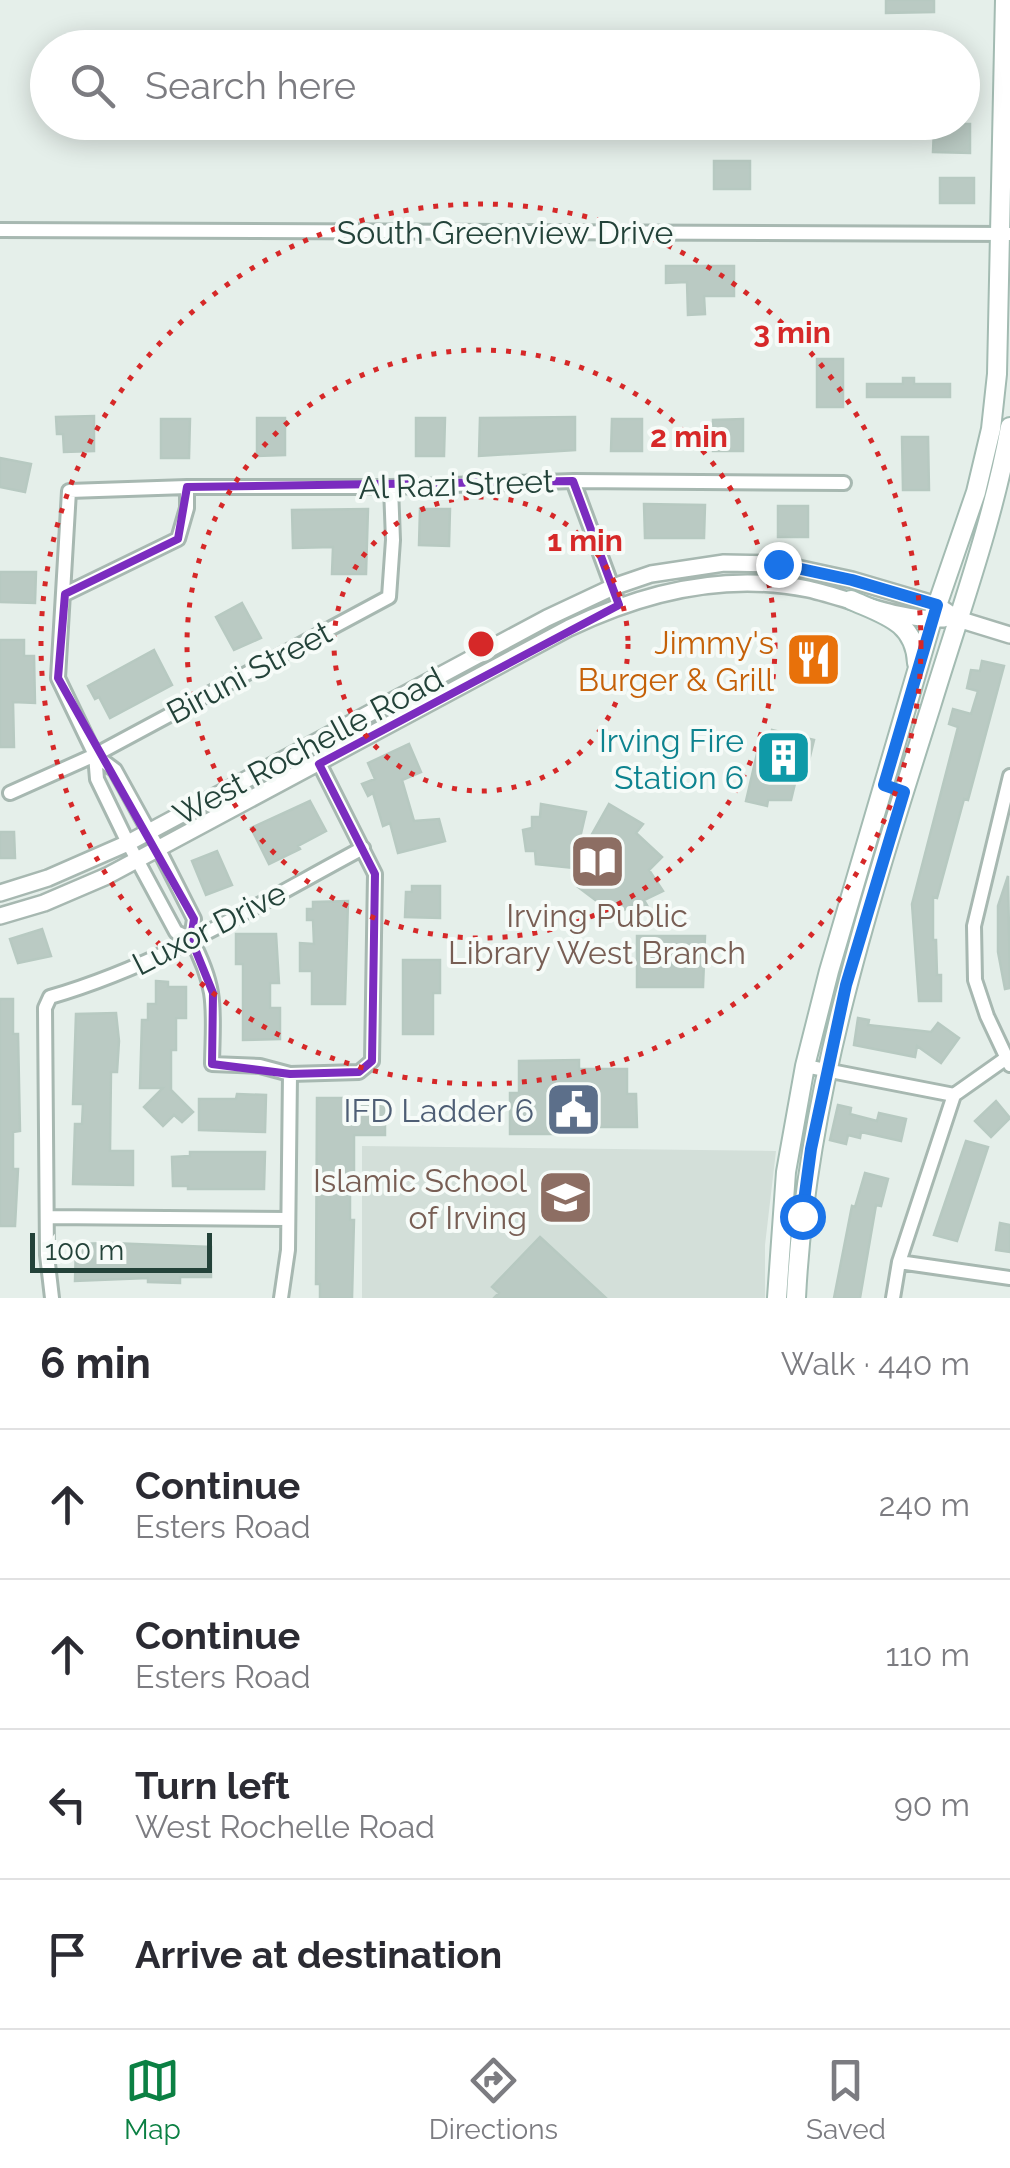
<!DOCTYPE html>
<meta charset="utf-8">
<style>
body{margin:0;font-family:Raleway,sans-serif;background:#f2f2f3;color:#2b2b33}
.scale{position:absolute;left:30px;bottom:25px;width:182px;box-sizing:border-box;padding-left:10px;border:5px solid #234239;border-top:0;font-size:28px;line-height:35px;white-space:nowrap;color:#234239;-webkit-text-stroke:8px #f6fbf8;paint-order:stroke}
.stop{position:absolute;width:30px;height:30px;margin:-22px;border:8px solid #1a73e8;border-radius:50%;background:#fff}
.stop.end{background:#1a73e8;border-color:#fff;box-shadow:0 2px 10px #0008}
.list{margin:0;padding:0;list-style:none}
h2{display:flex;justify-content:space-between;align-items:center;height:130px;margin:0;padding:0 40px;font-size:42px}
h2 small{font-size:32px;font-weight:400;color:#7c7c81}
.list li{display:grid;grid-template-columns:65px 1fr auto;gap:30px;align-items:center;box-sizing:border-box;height:150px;padding:0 40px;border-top:2px solid #e1e1e2}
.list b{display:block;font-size:38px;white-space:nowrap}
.list p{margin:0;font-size:32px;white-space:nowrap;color:#7c7c81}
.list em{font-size:32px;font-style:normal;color:#7c7c81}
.icon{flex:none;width:55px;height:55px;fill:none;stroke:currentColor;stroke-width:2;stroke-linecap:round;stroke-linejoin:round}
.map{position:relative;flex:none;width:1010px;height:1298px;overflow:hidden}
.search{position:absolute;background:#fff;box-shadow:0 5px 25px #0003;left:30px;right:30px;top:30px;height:110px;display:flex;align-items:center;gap:25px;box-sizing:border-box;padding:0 35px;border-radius:55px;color:#7c7c81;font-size:38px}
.sheet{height:730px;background:#fff}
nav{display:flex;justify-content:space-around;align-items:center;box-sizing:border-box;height:140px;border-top:2px solid #e1e1e2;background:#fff;font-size:28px;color:#7c7c81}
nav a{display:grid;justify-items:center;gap:5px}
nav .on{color:#0b8043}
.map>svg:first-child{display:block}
</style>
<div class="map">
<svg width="1010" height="1298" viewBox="0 0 1010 1298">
<rect width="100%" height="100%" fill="#e5efea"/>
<path fill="#d3dfd9" d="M362 1146 776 1151 765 1245V1298H362Z"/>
<path fill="#bacac3" stroke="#b7c9c1" stroke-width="2.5" d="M886 0H934V12L886 13Z
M970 124V153L933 152 934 128 955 129 959 124Z
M714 161H750V189H714Z
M940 178H974V203H940Z
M666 266H734V296H704L705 314 688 315 687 282 666 283Z
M817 359H843V407H817Z
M903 378H914V384H950V397H867V384H903Z
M94 416V451L64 452 63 434H57L56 417Z
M575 417V450L479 456 480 418Z
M257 418H285V455L257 456Z
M416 418H445L444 456H416Z
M161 419H190L189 458H161Z
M612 419H642V451H611Z
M743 419V451H713V420Z
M902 437H928L929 490H903Z
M0 458 31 464 25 492 0 487Z
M644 504 705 505 704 538H645Z
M778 506H808V537H778Z
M368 509 366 574H332L333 547 293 548 292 510Z
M420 509H450L449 546 419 545Z
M0 572H36L35 603 0 602Z
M242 603 261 638 234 650 216 617Z
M0 640H24V656H34L35 703 13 702 14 747H0Z
M804 643 829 649 822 679 797 670Z
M154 650 172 685 110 718 99 697 95 699 88 686Z
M982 661 1004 666 968 800 964 799 937 898 933 897V940H936L937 975H941V1001H919L912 904 958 727 949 724 953 709 971 714 978 691 967 688 971 670 980 671Z
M772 730 814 740 806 773 798 771 791 800H768L767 806 746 801 759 745 768 747Z
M409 744 421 772 402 780 414 821 439 819 445 841 398 853 390 823 383 826 373 793 368 796 362 784 375 779 368 763Z
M310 801 326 831 298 846 300 849 269 864 251 828Z
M541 804 586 812 573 868 536 864 535 851H526L523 830 532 828V817H540Z
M609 804 643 824 636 833 662 857 649 870 663 891 644 900 648 907 639 910 635 904 609 918 602 905 578 887 586 874 573 868Z
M0 832H14L15 858H0Z
M217 851 232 885 206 895 192 861Z
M1008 876 1010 988 1005 989 998 952V906Z
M412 886H440V918L405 917 406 892H412Z
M348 901 345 1004H312V971H300V943L314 944 313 920H307V909H313V902Z
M42 929 51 956 18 963 10 939Z
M236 934H276L279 983H270V1008H280V1039L243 1040V964H236Z
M637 936H705L703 987H637Z
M403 960H440V993H433V1034H403Z
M156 981 168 982V987H186V1018H176V1050H171V1090L193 1112 182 1122 174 1115 163 1126 144 1107 163 1088H140L142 1020H148V1004H156Z
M0 999H13V1034H18L20 1131 13 1132V1169H18L15 1226H0Z
M116 1013 119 1041 117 1072H111L110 1151H133V1185L73 1184 75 1124H82L83 1104H73L76 1014Z
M858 1018 869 1020 868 1025 931 1032 938 1023 959 1038 941 1063 917 1046 915 1057 854 1045Z
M579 1060V1069H627V1094H636L637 1127H579V1134H510V1093H519V1061Z
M237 1094 266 1095 265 1132 199 1130V1099H236Z
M317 1098H346V1104H385V1135H354V1176H350V1220H354L352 1298H320V1284H316Z
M996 1101 1010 1118 991 1137 975 1121Z
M838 1105 851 1108 850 1114 877 1121 879 1113 906 1119 901 1141 861 1132 860 1138 848 1135 846 1144 830 1140Z
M966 1141 988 1147 957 1241 934 1235Z
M190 1152H265L264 1189H188V1186H173L172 1157 190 1156Z
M865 1173 888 1179 881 1206 876 1205 860 1298H834L852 1206 855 1207Z
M1000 1223 1010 1225V1252L996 1250Z
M540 1237 606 1298H494L499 1293 492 1287Z
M110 1243 211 1247V1277H180V1283L148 1282V1278L75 1281 76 1244Z"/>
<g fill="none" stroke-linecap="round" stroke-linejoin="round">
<defs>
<path id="minor" d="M0 230 1010 234
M573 481 619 605
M65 594 178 539 187 508V487
M95 755 115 770 158 848 194 919 191 939 176 932 128 843 97 779 95 755 58 678 69 491 187 487H391L573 481 844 483
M1010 776 974 926 975 980 987 1016 1010 1065
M10 793 95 755 389 597 393 540 391 487
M191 939C218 990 213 1009 212 1064L260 1066 290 1074 359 1072 372 1061 375 874 319 763
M805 1066 954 1095
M47 1217 288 1219
M899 1262 1010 1278
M52 1298 47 1255 45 1008 50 997C161 965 262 902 363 848
M281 1298 288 1250 290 1074
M893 1298 899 1262 954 1095 1005 1059"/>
<path id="tertiary" d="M0 893 48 878 128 843 547 618 613 587 651 574 724 563 778 564 852 580 937 605 958 619 1010 635
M0 916 44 903 107 876 569 628C644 592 725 572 808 589 852 599 899 621 944 619"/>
<path id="secondary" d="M851 600C885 615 915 622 917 663
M777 1298 786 1172 805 1066 829 971 932 620 976 492 991 429 997 374 1005 0
M796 1298C806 1094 870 899 931 706 959 614 993 522 1010 427"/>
</defs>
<use href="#minor" stroke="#a7b8b1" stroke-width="18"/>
<use href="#tertiary" stroke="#a7b8b1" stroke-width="20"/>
<use href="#secondary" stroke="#a3bbb2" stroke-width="22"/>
<use href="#minor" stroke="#fff" stroke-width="12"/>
<use href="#tertiary" stroke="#fff" stroke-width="15"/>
<use href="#secondary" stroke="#fff" stroke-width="18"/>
</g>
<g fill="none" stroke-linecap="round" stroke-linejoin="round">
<path stroke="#1a73e8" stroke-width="12" d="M778 564 852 580 937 605 884 785 904 792 846 985 811 1149 802 1216"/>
</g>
<path fill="none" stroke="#7b2cbf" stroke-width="8" stroke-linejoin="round" d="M573 481 619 605 319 764 375 874 372 1061 359 1072 290 1074 212 1064 213 993 191 939 194 919 58 678 65 594 178 539 187 487Z"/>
<g fill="none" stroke="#d62828" stroke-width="5" stroke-dasharray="5 10">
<circle cx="481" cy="644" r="147"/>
<circle cx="481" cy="644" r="294"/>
<circle cx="481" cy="644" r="440"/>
</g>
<defs>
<symbol id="restaurant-square" viewBox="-11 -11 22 22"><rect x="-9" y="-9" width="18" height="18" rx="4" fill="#e8710a" stroke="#f6fbf8"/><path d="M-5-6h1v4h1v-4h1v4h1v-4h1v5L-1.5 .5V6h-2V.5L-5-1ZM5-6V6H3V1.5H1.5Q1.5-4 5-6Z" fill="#fff"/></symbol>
<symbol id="building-square" viewBox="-11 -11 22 22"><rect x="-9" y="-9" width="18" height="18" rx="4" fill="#0f9aa8" stroke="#f6fbf8"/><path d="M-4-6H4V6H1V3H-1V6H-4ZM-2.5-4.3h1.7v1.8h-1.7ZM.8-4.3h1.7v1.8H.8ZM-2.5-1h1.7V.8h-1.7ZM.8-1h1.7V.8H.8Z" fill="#fff"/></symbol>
<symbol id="library-square" viewBox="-11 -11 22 22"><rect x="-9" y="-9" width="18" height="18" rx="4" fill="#8d6e63" stroke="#f6fbf8"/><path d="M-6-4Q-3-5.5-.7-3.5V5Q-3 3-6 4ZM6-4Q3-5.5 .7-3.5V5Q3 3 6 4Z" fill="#fff"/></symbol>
<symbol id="civic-square" viewBox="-11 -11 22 22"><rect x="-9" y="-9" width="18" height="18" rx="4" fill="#5c6f8a" stroke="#f6fbf8"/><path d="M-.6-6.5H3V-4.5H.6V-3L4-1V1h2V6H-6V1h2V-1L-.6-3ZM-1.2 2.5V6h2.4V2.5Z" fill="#fff"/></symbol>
<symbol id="school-square" viewBox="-11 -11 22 22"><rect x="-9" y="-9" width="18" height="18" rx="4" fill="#8d6e63" stroke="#f6fbf8"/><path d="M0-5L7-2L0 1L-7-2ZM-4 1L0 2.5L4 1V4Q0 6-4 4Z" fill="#fff"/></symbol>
</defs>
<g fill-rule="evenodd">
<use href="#restaurant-square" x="782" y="628" width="63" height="63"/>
<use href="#building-square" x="752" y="726" width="63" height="63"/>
<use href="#library-square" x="566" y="830" width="63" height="63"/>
<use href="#civic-square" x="542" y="1078" width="63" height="63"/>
<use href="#school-square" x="534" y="1166" width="63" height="63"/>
</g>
<g text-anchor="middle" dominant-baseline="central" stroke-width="8" stroke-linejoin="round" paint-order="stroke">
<g font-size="32" fill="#234239" stroke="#f6fbf8">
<text x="505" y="232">South Greenview Drive</text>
<text transform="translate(456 484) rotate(-2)">Al Razi Street</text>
<text transform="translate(249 672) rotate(-28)">Biruni Street</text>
<text transform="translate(308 746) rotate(-28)">West Rochelle Road</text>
<text transform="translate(209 928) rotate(-27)">Luxor Drive</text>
</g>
<g font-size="32" fill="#c56008" stroke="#f6fbf8" text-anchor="end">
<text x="774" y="642">Jimmy's<tspan x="774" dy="37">Burger &amp; Grill</tspan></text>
</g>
<g font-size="32" fill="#0d838f" stroke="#f6fbf8" text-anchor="end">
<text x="744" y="740">Irving Fire<tspan x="744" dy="37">Station 6</tspan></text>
</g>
<g font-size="32" fill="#785e54" stroke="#f6fbf8">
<text x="597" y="915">Irving Public<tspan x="597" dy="37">Library West Branch</tspan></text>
<text x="527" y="1180" text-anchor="end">Islamic School<tspan x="527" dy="37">of Irving</tspan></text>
</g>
<g font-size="32" fill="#4e5e75" stroke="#f6fbf8" text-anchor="end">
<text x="534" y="1110">IFD Ladder 6</text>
</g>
</g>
<circle cx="481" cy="644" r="15" fill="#d62828" stroke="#f6fbf8" stroke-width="5"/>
<g font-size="30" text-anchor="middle" font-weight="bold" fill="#d62828" stroke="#f6fbf8" stroke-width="8" stroke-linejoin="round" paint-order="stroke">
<text x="792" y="343">3 min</text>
<text x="689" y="447">2 min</text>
<text x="585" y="551">1 min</text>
</g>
</svg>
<div class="scale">100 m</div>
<div class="stop" style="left:802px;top:1216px"></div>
<div class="stop end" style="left:778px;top:564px"></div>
<div class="search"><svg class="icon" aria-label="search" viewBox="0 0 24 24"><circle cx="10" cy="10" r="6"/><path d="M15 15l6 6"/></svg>Search here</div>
</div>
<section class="sheet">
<h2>6 min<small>Walk · 440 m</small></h2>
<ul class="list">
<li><svg class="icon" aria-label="ahead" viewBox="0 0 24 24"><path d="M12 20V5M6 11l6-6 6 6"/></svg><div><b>Continue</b><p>Esters Road</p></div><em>240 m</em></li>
<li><svg class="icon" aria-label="ahead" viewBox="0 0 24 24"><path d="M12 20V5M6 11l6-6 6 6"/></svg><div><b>Continue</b><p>Esters Road</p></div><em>110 m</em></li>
<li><svg class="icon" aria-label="left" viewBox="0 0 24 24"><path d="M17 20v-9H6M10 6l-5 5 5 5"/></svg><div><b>Turn left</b><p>West Rochelle Road</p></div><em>90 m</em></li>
<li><svg class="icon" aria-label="arrive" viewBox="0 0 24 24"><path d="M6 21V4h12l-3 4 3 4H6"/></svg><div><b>Arrive at destination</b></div></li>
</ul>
</section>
<nav>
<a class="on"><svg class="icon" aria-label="map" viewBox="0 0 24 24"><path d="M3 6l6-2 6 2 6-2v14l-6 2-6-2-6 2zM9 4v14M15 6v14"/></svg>Map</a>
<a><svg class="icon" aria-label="directions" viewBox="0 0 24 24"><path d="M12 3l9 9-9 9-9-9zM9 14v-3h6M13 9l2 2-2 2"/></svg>Directions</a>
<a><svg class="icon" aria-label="saved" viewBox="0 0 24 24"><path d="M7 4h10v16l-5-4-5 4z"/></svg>Saved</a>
</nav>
